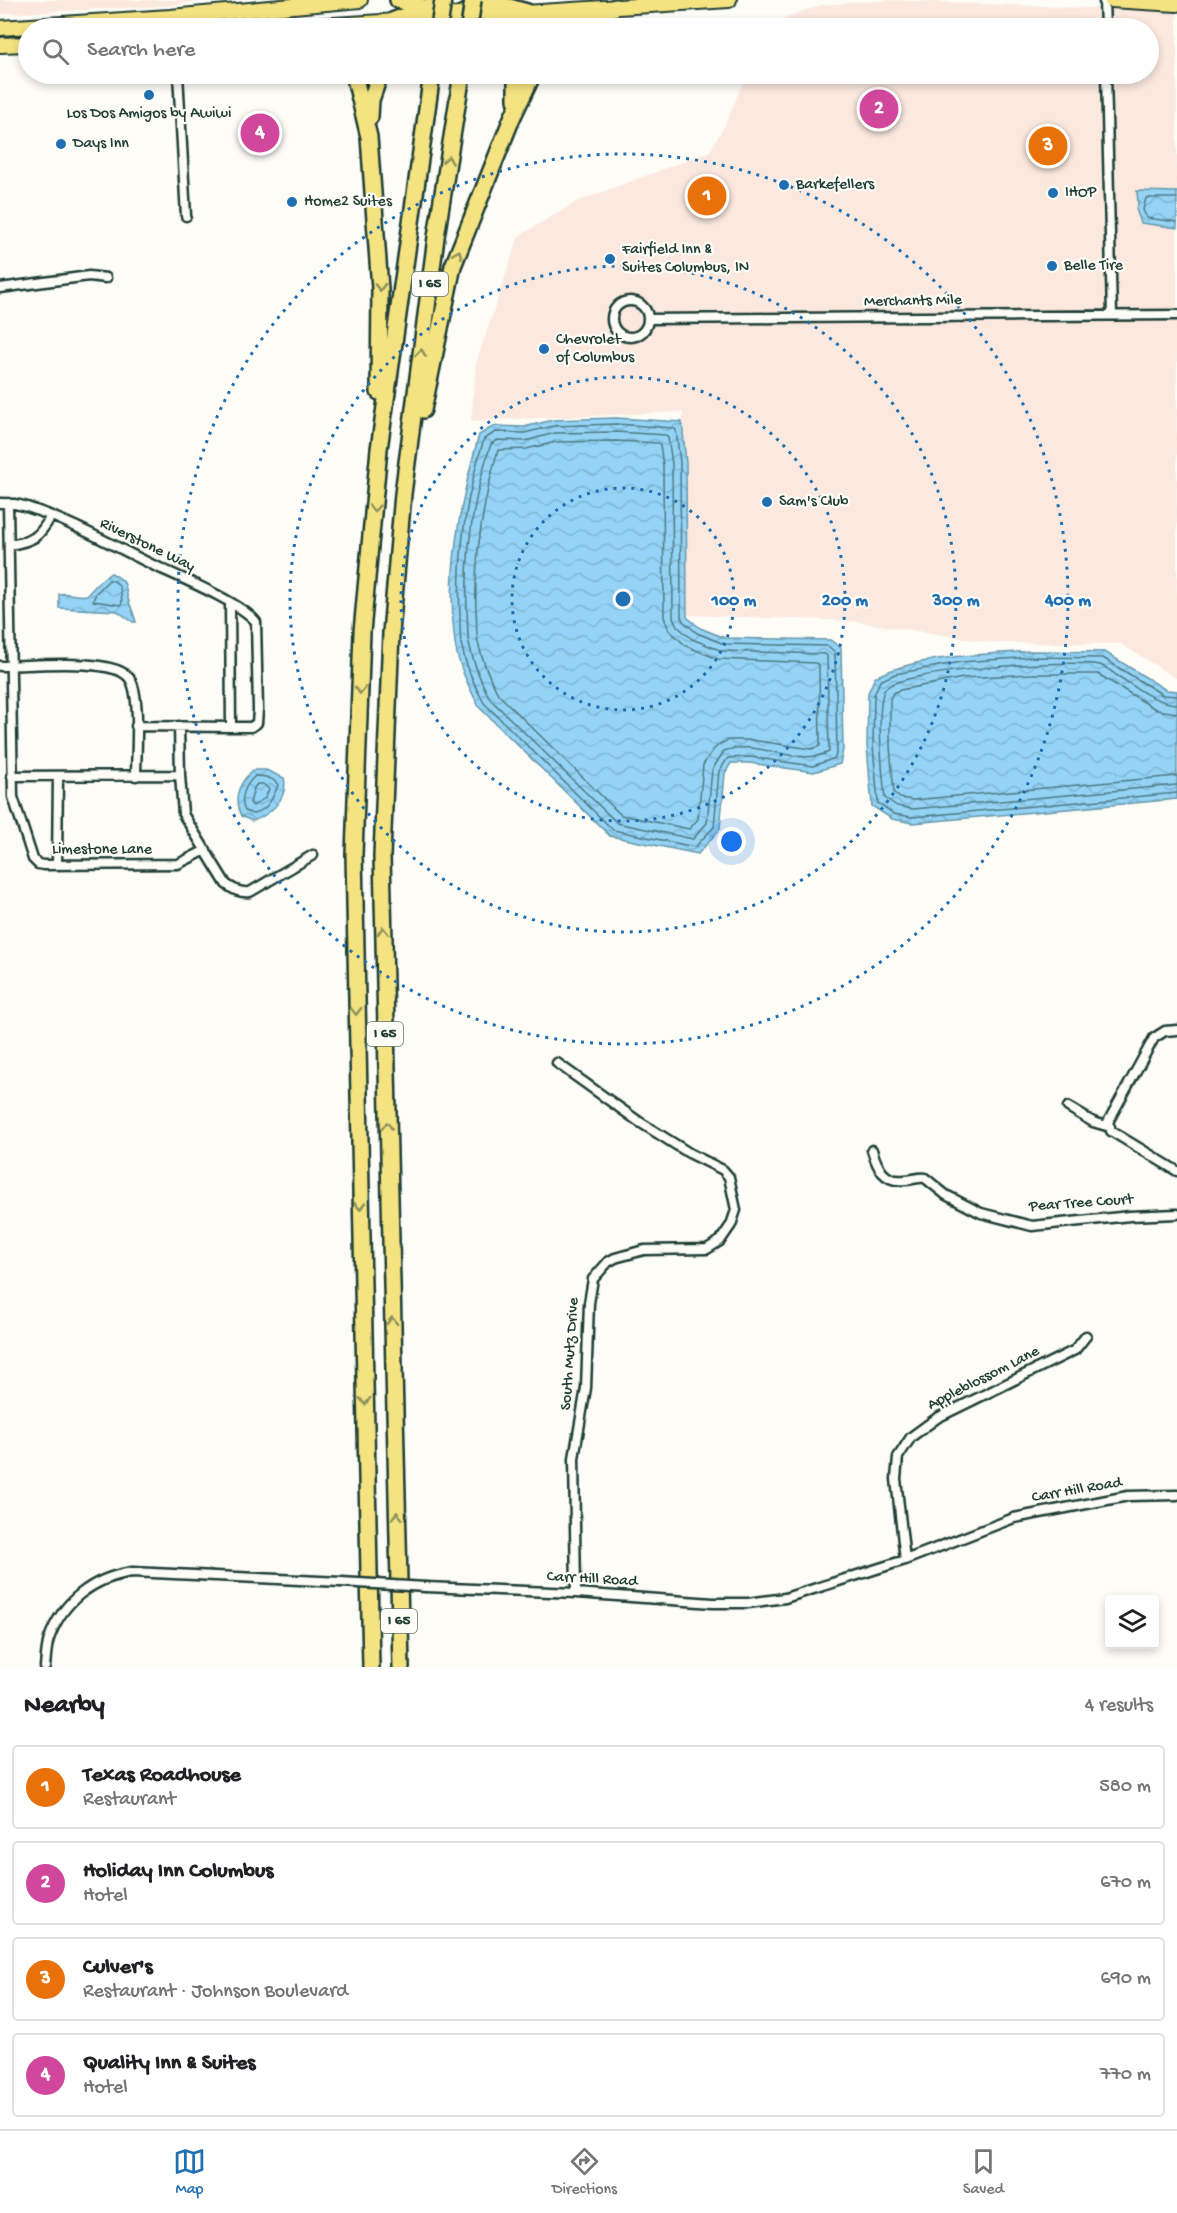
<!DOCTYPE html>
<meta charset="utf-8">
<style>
body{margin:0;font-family:"Gochi Hand",sans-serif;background:#f6f6f6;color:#202124}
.controls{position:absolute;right:18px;bottom:18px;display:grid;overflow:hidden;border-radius:6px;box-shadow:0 3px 9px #0003}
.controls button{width:54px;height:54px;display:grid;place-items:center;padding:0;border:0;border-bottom:2px solid #e0e0e0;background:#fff;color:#202124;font:30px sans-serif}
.you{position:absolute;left:732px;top:842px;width:21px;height:21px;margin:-15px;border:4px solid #fff;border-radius:50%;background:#1a73e8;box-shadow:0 0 0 9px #1a73e833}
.badge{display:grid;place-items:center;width:39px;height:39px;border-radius:50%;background:#1f6fb2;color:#fff;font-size:20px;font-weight:700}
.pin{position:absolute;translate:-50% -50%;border:3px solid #fff;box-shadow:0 2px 6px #0006}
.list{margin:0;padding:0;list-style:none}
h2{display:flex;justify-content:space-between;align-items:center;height:78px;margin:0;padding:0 24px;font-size:26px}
h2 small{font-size:20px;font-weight:400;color:#757577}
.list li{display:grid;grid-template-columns:39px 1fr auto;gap:18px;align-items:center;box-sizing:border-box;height:84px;margin:0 12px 12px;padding:0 12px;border:2px solid #e0e0e0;border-radius:6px}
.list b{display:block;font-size:22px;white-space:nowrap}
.list p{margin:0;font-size:20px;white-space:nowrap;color:#757577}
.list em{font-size:20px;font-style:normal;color:#757577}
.icon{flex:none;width:33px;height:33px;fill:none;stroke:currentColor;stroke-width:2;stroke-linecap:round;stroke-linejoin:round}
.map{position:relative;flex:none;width:1177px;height:1667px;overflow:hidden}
.search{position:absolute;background:#fff;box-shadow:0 3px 9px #0003;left:18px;right:18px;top:18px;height:66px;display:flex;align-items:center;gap:15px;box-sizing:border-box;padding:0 21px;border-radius:33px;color:#757577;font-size:22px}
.sheet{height:462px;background:#fff}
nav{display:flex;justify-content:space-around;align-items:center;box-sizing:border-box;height:84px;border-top:2px solid #e0e0e0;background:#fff;font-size:16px;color:#757577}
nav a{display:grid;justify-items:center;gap:3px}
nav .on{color:#1f6fb2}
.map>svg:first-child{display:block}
</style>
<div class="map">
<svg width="1177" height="1667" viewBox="0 0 1177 1667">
<defs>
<pattern id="water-waves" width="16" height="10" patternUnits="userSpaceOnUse" patternTransform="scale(1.5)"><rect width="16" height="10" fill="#94d3f6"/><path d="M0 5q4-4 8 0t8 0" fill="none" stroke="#7fb6d4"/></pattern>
</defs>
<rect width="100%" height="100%" fill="#fdfcf7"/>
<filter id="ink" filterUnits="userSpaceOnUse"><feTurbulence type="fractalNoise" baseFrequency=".0167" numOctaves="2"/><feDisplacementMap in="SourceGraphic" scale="12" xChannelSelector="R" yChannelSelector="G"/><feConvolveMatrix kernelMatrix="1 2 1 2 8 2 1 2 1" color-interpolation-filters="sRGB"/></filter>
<g filter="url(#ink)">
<path fill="#fbe9df" d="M0 0H208L165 6 0 14Z
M887 0 1115 9 1116 0H1177V679L1121 644 995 643 852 621 688 615 683 412 471 421 476 363 519 236 576 202 709 152 725 125 747 74H1148V28H775L784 18 821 5Z"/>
<path fill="url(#water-waves)" stroke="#6597a8" stroke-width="1.5" d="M1137 191 1177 192V228L1141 223 1136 209 1138 205Z
M616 418 682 422 686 463 687 617 700 628 725 638 830 640 841 648 843 750 840 764 814 772 749 763H731L725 773 720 829 698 854 610 836 479 707C469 687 458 665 455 643 446 573 460 502 479 435L494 426 524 427 553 420Z
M111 573C130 583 123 585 129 602 132 609 134 615 136 622H133L117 611 59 608V594C68 592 77 597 87 595L99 582Z
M1031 651 1105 652 1166 690 1177 691V799L913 823 892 819 872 806 867 746 868 693 875 677C921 655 981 655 1031 651Z
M253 770H266L284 778C289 798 269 816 252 821L241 816C232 798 239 783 253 770Z"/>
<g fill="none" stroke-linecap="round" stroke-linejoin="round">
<path stroke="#4e7982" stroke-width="1.5" d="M1177 198H1146L1143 210 1147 218 1177 222
M616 424 673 428 676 430 680 463 681 616 683 621 697 633 724 644 828 646 835 652 837 749 835 758 813 766 750 757 728 758 719 771 714 827 695 847 613 830 484 703C474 685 465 664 461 643 460 635 460 625 460 616 457 556 466 496 484 439L496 432 524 433 554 426Z
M616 432 666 435 668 437 672 464 673 617 677 626 692 639 722 651 825 654 827 656 829 752C796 768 758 738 724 751L712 770 707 823 693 839 617 823 490 699C481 682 473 663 469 643 467 633 468 622 467 611 465 555 473 497 491 444L498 440 525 441 555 433Z
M616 441 658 443 660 445 663 465 664 617 669 630 686 646 718 659 816 663 819 665 820 746 811 749 751 740H729L720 744 713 750 703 765 698 819 689 829 621 815 498 694C489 677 482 660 478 642 476 632 477 620 476 610 474 556 483 502 498 450L526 449 556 442Z
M109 580C121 581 121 592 122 602L121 605 93 601 96 593Z
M1177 696 1163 695 1103 658 1032 657 961 662 895 674 880 681 874 695 873 746 878 803 894 814 912 817 1177 793
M1177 704C1154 703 1135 686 1116 675 1112 672 1106 667 1100 665 1074 659 897 670 885 689 875 704 883 778 885 798L897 806 913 809 1177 785
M1177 713 1157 710 1098 674H1032L963 678 900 690 893 693 890 699V746L894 793 900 798 913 800 1177 776
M255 776C263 776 274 778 278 785 273 798 268 810 253 814L245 811C239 799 245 785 255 776Z
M257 784H263L269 789 265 798 253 806 250 803 254 788Z"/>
<defs>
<path id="minor" d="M1104 0 1105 28
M178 74 186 216
M1106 74 1112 315
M0 288 89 276 106 278
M612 319a18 18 0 1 1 36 0a18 18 0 1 1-36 0Z
M649 319 1177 315
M0 503C9 503 18 504 27 507 70 521 112 545 153 565 177 576 242 603 256 622L258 710 257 723 251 727H231L230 603
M8 503 13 797 33 859 38 864 43 865 178 864 206 850
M9 545C33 541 39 538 51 516
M0 666C26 666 116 656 130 679 141 696 136 754 136 776
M136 726 231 727
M180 775 183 814 226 884C234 890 240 893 250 892L313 855
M12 776 180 775 179 726
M57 865 58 776
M1177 1030 1165 1031 1154 1038 1108 1122 1111 1131 1177 1171
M557 1063 638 1121 689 1153 723 1170 729 1177 736 1210 731 1225 720 1241 707 1249 644 1250 615 1258 608 1262 593 1279 589 1303 586 1388 574 1458 576 1593
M1068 1107 1093 1122 1110 1127
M872 1150C877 1167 884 1183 905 1180 912 1180 918 1177 925 1178L946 1195 981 1213 1032 1226 1130 1216 1177 1214
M905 1560 896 1479 898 1457 911 1437 937 1418 1075 1350 1086 1336
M426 1587 576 1593 713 1603H748L785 1598 905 1560 1014 1518 1128 1496 1177 1495
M45 1667C46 1658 46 1648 49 1639 62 1601 93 1578 132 1572L341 1582"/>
<path id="trunk" d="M1111 0 1177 4
M0 28 170 17 360 0
M286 28 729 0
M0 45 28 44"/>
<path id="motorway" d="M398 0 478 23 485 28
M487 1 527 12
M303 4 317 0
M392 21 429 7
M426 28 497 0
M556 28 564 23 616 7
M354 74 369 137 380 289 379 392
M516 74V100
M370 117 371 100 380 74
M423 410 453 266 512 118 533 74
M371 1667 354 855 362 632 379 449 432 74
M401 1667 382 856 391 633 403 494 436 237 462 74"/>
</defs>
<use href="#minor" stroke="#1f3d34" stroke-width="13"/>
<use href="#trunk" stroke="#1f3d34" stroke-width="18"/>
<use href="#motorway" stroke="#1f3d34" stroke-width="20"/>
<use href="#minor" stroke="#fdfcf7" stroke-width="8"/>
<use href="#trunk" stroke="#f5e382" stroke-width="14"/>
<use href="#motorway" stroke="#f5e382" stroke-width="15"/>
<defs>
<path id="minor-bridge" d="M341 1582 426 1587"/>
<path id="motorway-bridge" d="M439 28 443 0
M469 28 473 0"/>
</defs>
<use href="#minor-bridge" stroke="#1f3d34" stroke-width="13" stroke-linecap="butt"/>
<use href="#motorway-bridge" stroke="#1f3d34" stroke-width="20" stroke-linecap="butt"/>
<use href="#minor-bridge" stroke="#fdfcf7" stroke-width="8"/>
<use href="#motorway-bridge" stroke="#f5e382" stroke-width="15"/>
</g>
<defs><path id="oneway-chevron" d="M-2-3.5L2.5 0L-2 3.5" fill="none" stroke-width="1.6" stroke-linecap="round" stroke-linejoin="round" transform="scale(1.5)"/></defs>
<g stroke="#8a905b">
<use href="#oneway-chevron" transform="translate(448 160) rotate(-81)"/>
<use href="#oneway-chevron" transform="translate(458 254) rotate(-68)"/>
<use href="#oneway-chevron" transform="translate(380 287) rotate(88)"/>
<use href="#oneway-chevron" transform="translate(421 353) rotate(-83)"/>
<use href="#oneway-chevron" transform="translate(374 508) rotate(95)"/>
<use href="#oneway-chevron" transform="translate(360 690) rotate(92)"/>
<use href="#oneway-chevron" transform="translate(383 931) rotate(-91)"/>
<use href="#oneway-chevron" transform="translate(356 1011) rotate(89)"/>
<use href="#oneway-chevron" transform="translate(387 1126) rotate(-91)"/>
<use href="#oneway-chevron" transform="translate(360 1206) rotate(89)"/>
<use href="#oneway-chevron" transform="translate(392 1321) rotate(-91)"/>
<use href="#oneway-chevron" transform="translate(365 1401) rotate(89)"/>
<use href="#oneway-chevron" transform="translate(397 1516) rotate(-91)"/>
</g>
</g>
<g fill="none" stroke="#1f6fb2" stroke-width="3" stroke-dasharray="3 6">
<circle cx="623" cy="599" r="111"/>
<circle cx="623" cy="599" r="222"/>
<circle cx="623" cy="599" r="333"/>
<circle cx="623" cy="599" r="445"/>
</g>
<g fill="#1f6fb2" stroke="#fdfcf7" stroke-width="2">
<circle cx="149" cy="95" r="6"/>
<circle cx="61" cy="144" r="6"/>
<circle cx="784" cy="185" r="6"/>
<circle cx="1053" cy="193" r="6"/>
<circle cx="292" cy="202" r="6"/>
<circle cx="610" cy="259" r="6"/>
<circle cx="1052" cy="266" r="6"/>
<circle cx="544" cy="349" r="6"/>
<circle cx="767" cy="502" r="6"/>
</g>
<g text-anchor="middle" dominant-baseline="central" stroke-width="4.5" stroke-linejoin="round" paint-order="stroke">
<g fill="#fdfcf7" stroke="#62766e" stroke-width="1.5">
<rect x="412" y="272" width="36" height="24" rx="4.5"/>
<rect x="367" y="1022" width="36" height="24" rx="4.5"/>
<rect x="381" y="1609" width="36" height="24" rx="4.5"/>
</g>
<g font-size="15" font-weight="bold" fill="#1f3d34">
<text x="430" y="284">I 65</text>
<text x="385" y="1034">I 65</text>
<text x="399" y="1621">I 65</text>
</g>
<g font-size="16" fill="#1f3d34" stroke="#fdfcf7" text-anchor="start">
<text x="149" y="114" text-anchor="middle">Los Dos Amigos by Awiwi</text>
<text x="73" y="144">Days Inn</text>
<text x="796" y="185">Barkefellers</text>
<text x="1065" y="193">IHOP</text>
<text x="304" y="202">Home2 Suites</text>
<text x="622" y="250">Fairfield Inn &amp;<tspan x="622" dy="18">Suites Columbus, IN</tspan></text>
<text x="1064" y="266">Belle Tire</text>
<text x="556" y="340">Chevrolet<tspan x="556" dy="18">of Columbus</tspan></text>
<text x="779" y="502">Sam's Club</text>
</g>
<g font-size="16" fill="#1f3d34" stroke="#fdfcf7">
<text transform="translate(913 302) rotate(-1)">Merchants Mile</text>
<text transform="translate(147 546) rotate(26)">Riverstone Way</text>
<text x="102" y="850">Limestone Lane</text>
<text transform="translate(1081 1204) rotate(-4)">Pear Tree Court</text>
<text transform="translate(571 1354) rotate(-86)">South Mutz Drive</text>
<text transform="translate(984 1379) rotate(-27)">Appleblossom Lane</text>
<text transform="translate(1077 1491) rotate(-10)">Carr Hill Road</text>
<text transform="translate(592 1580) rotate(3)">Carr Hill Road</text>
</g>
</g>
<circle cx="623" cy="599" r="9" fill="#1f6fb2" stroke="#fdfcf7" stroke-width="3"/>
<g font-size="18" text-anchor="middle" font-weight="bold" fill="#1f6fb2" stroke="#fdfcf7" stroke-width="4.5" stroke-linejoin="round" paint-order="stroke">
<text x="734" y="605">100 m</text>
<text x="845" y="605">200 m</text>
<text x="956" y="605">300 m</text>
<text x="1068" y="605">400 m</text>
</g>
</svg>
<div class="controls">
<button><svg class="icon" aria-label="layers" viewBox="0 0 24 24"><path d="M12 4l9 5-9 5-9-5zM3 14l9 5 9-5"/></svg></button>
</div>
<div class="you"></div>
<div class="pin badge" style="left:707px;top:196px;background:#e8710a">1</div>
<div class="pin badge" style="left:879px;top:109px;background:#d1479c">2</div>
<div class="pin badge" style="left:1048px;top:146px;background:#e8710a">3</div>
<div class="pin badge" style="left:260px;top:133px;background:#d1479c">4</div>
<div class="search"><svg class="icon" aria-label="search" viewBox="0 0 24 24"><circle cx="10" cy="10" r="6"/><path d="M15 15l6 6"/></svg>Search here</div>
</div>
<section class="sheet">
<h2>Nearby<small>4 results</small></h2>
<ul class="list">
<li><span class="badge" style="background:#e8710a">1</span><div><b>Texas Roadhouse</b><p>Restaurant</p></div><em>580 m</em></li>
<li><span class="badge" style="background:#d1479c">2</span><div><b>Holiday Inn Columbus</b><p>Hotel</p></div><em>670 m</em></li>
<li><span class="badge" style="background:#e8710a">3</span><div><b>Culver's</b><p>Restaurant · Johnson Boulevard</p></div><em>690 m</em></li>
<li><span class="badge" style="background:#d1479c">4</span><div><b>Quality Inn &amp; Suites</b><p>Hotel</p></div><em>770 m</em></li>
</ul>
</section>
<nav>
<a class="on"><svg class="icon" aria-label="map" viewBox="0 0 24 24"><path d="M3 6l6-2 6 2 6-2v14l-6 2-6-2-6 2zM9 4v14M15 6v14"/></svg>Map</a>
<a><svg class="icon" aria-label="directions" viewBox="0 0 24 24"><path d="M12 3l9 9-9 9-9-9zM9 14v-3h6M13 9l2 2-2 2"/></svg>Directions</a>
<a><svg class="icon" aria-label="saved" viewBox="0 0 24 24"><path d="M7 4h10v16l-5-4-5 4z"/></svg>Saved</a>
</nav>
